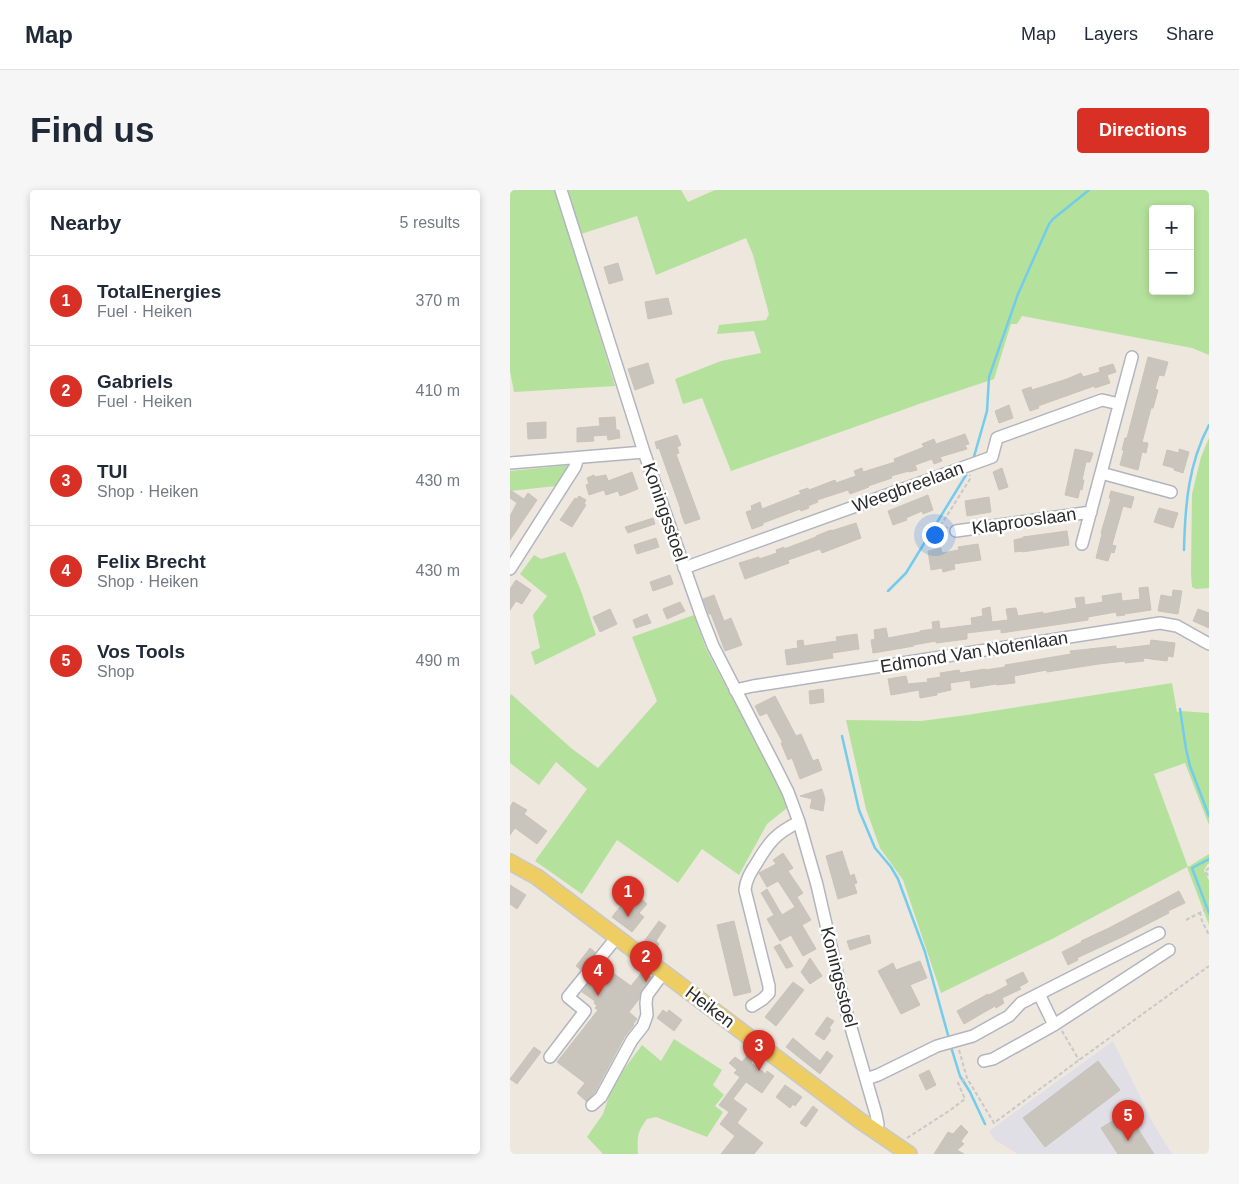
<!DOCTYPE html>
<meta charset="utf-8">
<style>
body{margin:0;font-family:Helvetica,sans-serif;background:#f6f6f7;color:#1f2937}
.controls{position:absolute;right:15px;top:15px;display:grid;overflow:hidden;border-radius:5px;box-shadow:0 2px 8px #0003}
.controls button{width:45px;height:45px;display:grid;place-items:center;padding:0;border:0;border-bottom:1px solid #e0e1e3;background:#fff;color:#1f2937;font:25px sans-serif}
.you{position:absolute;left:424px;top:344px;width:18px;height:18px;margin:-12px;border:4px solid #fff;border-radius:50%;background:#1a73e8;box-shadow:0 0 0 8px #1a73e833}
.badge{display:grid;place-items:center;width:32px;height:32px;border-radius:50%;background:#d93025;color:#fff;font-size:16px;font-weight:700}
.pin{position:absolute;translate:-50% -41px;filter:drop-shadow(0 1px 2px #0008)}
.pin::after{content:'';position:absolute;top:26px;width:18px;height:15px;background:inherit;clip-path:polygon(0 0,100% 0,50% 100%)}
.list{margin:0;padding:0;list-style:none}
h2{display:flex;justify-content:space-between;align-items:center;height:65px;margin:0;padding:0 20px;font-size:21px}
h2 small{font-size:16px;font-weight:400;color:#747a83}
.list li{display:grid;grid-template-columns:32px 1fr auto;gap:15px;align-items:center;box-sizing:border-box;height:90px;padding:0 20px;border-top:1px solid #e0e1e3}
.list b{display:block;font-size:19px;white-space:nowrap}
.list p{margin:0;font-size:16px;white-space:nowrap;color:#747a83}
.list em{font-size:16px;font-style:normal;color:#747a83}
.map{position:relative;flex:none;width:699px;height:964px;overflow:hidden;border-radius:5px}
header{display:flex;align-items:center;gap:30px;box-sizing:border-box;height:70px;padding:0 25px;background:#fff;border-bottom:1px solid #e0e1e3}
header strong{font-size:24px}
nav{display:flex;gap:28px;margin-inline-start:auto;font-size:18px}
.intro{display:flex;align-items:center;justify-content:space-between;box-sizing:border-box;height:120px;padding:0 30px}
h1{margin:0;font-size:35px}
.button{padding:12px 22px;border-radius:5px;background:#d93025;color:#fff;font-size:18px;font-weight:700}
main{display:flex;gap:30px;padding:0 30px}
aside{flex:1;background:#fff;border-radius:5px;box-shadow:0 2px 8px #0003}
.map>svg:first-child{display:block}
</style>
<header>
<strong>Map</strong>
<nav><a>Map</a><a>Layers</a><a>Share</a></nav>
</header>
<div class="intro"><h1>Find us</h1><a class="button">Directions</a></div>
<main>
<aside>
<h2>Nearby<small>5 results</small></h2>
<ul class="list">
<li><span class="badge">1</span><div><b>TotalEnergies</b><p>Fuel · Heiken</p></div><em>370 m</em></li>
<li><span class="badge">2</span><div><b>Gabriels</b><p>Fuel · Heiken</p></div><em>410 m</em></li>
<li><span class="badge">3</span><div><b>TUI</b><p>Shop · Heiken</p></div><em>430 m</em></li>
<li><span class="badge">4</span><div><b>Felix Brecht</b><p>Shop · Heiken</p></div><em>430 m</em></li>
<li><span class="badge">5</span><div><b>Vos Tools</b><p>Shop</p></div><em>490 m</em></li>
</ul>
</aside>
<div class="map">
<svg width="699" height="964" viewBox="0 0 699 964">
<rect width="100%" height="100%" fill="#ede7de"/>
<path fill="#e1dfe6" d="M603 851 644 935 662 964H508L485 950 479 941Z"/>
<path fill="#b4e29c" fill-rule="evenodd" d="M0 0H46L105 196 4 202 0 181Z
M57 0H171L178 12 205 0H699V165L682 158 512 126 507 134H501L484 189 412 213 221 281 192 208 173 214 165 189 211 171 251 163 244 141 207 144 209 135 256 130 259 124 243 65 236 48 146 85 127 26 71 44ZM643 19H680V101H643Z
M699 248V398L686 399 682 397 681 383 682 304 691 267Z
M60 275 46 296 0 301V281Z
M55 362 71 401 86 445 25 475 21 462 30 458 23 425 37 406 10 384 24 365 31 369Z
M184 425 196 459 272 601 277 618 257 634 229 685 192 659 168 693 107 650 72 704 25 671 77 599 46 572 29 595 0 573V506L1 504 61 558 88 578 147 511 122 447Z
M662 493 667 522 671 521 699 523V635L675 573 644 584 678 677 699 664V673L697 675 694 680 699 691V735L677 677 542 749 431 803 393 690 370 658 356 619 336 530 411 531 457 525Z
M164 849 212 880 203 895 214 905 205 916 213 922 197 947 146 927 137 929C127 942 127 948 128 964H93L77 947 93 924 103 894 132 855 151 871Z"/>
<g fill="none" stroke-linecap="round" stroke-linejoin="round">
<path stroke="#74ccec" stroke-width="2.5" d="M463 270 477 221 479 187 508 104 539 34 543 29 579 0
M674 360C675 317 678 274 699 235
M378 401 396 383 456 285
M670 519 676 559 680 576 699 626
M332 546 349 620 365 658 381 677 388 689 415 762 438 845
M699 669 682 678 699 723
M441 857 450 886 460 902 475 934"/>
</g>
<path fill="#c9c5bd" stroke="#c9c3b8" d="M108 73 113 90 99 94 94 77Z
M158 108 162 124 138 129 135 112Z
M638 167 658 172 654 186 649 185 645 199 648 200 643 218H641L632 252 638 253 636 263 632 262 628 280 610 275 614 260H612L615 248H617Z
M138 173 144 193 125 200 118 179Z
M603 174 606 182 597 185 600 193 585 198 584 196 528 216 529 218 520 221 512 200 521 197 522 200 557 189 571 183 573 187 590 182 589 178Z
M499 215 503 228 489 233 485 221Z
M105 227 106 240H109L110 248 98 250 97 245 83 246 84 251 67 252V238L90 236 89 228Z
M36 232V248L18 249 17 233Z
M455 244 459 254 455 255 457 259 430 267 432 271 424 274 422 269 405 275 407 280 399 282V281L381 286 382 288 358 296 359 297 340 304 338 300 307 310 308 312 298 316 299 318 291 321 290 319 253 333V335L242 339 236 322 242 320 241 316 250 312 252 319 285 306 291 304 289 301 298 298 299 300 325 290 326 293 346 286 344 281 352 278 353 282 385 272 384 269 414 257 412 254 424 249 426 254Z
M167 245 171 255 167 257 169 263 166 264 190 329 175 334 170 320H171L149 258 147 259 145 252Z
M565 259 583 263 580 272H576L572 290H574L572 300 570 299 568 308 555 305Z
M669 259 679 262 673 283 664 280V278L653 275 657 260 669 263Z
M492 278 498 297 489 300 483 282Z
M122 282 128 299 110 306 108 301 96 305 94 300 79 305 76 295 79 294 77 288 84 285 85 287 96 285 98 291Z
M0 300 14 309 18 303 27 310 0 350V326L7 313 0 308Z
M601 301 624 307 621 318 613 316 602 355 606 356 604 363 601 362 598 371 586 368 592 344 591 343 601 309 599 308Z
M418 305 423 320 413 324 412 321 396 328 397 330 383 335 378 321Z
M69 306 76 310 74 314 76 315 62 337 50 330 65 308 67 309Z
M479 307 481 322 457 326 455 311Z
M649 318 668 323 663 338 644 332Z
M143 328 145 334 118 343 115 337Z
M346 333 351 348 312 363 310 359 278 370 279 373 235 389 229 373 249 367V369L267 363 266 360 274 357V359L306 347V346L321 340V341Z
M557 341 559 355 512 362V361L505 362 504 350 513 348V347Z
M146 348 149 357 127 364 124 355Z
M468 354 471 370 444 374 445 379 433 382 432 378 421 380 418 361 431 358 432 363 449 360 448 357Z
M160 385 163 394 143 401 140 392Z
M6 390 21 400 12 414 6 411 0 420V399Z
M638 397 641 420 614 424 615 425 607 426 606 422 578 427V430L491 443V439L457 443V449L426 453V451L403 455 404 456 363 463 361 450 365 449 364 440 376 438 378 448 410 442V441L423 439 422 432 429 431 430 439 462 435 461 428 473 426 472 419 480 417 482 432 498 430 496 419 506 418 508 426 533 422V424L567 418 565 408 574 407 575 415 593 412 592 406 611 403 612 411 630 409 629 398Z
M663 400 672 401 668 424 648 421 651 405 662 407Z
M204 405 214 431 221 428 232 455 215 461 201 424H199L193 409Z
M170 412 175 421 157 429 153 419Z
M100 419 107 434 90 442 83 427Z
M688 419 699 423V438L683 431Z
M137 424 141 433 126 438 123 430Z
M347 444 349 459 322 463 323 468 277 475 275 460 288 458 287 451 293 450 294 456 327 451 326 447Z
M641 450 665 453 663 467 658 466 657 471 633 468 634 471 615 473V471L589 474 537 482V480L504 486 505 493 487 495 486 494 461 498 460 490 440 493 441 500 427 503V505L410 508 409 500 381 505 378 489 396 486 398 494 418 492 417 489 431 487 430 483 449 480 450 483 475 479V480L495 477V475L561 464 560 461 570 460 606 456V459L640 455Z
M313 499 314 512 300 514 299 501Z
M265 506 286 546 291 544 303 571 308 569 312 580 290 589 282 568 278 570 271 553H273L257 523 250 526 245 516Z
M312 599 315 609 313 621 300 618 302 609 290 606Z
M3 612 17 620 14 624 37 641 27 654 5 638 0 645V617Z
M332 661 340 686 344 684 347 693 344 694 347 703 328 709 316 666Z
M273 663 283 678 278 681 293 703 287 707 301 730 292 735 306 759 293 766 281 745 270 751 257 729 264 725 251 703 257 699 272 725 285 717 268 691 257 697 249 683 266 674 263 670Z
M0 695 16 705 7 719 0 714Z
M669 701 675 713 658 721 659 723 614 746 567 768 568 770 558 775 552 762 572 752 571 751 599 738Z
M127 705 137 714 129 723 134 727 122 742 102 727 114 712 118 715Z
M149 731 156 736 146 751 149 754 143 762 132 754Z
M224 731 241 802 224 806 207 735Z
M359 745 361 753 340 760 337 751Z
M270 754 283 776 278 778H276L264 757Z
M80 758 85 762 71 780 66 776Z
M300 768 312 786 300 794 291 782Z
M410 771 417 788 400 795 410 815 391 824 368 781 383 773 386 780Z
M93 776 121 796 133 781 141 787 131 801 129 809 119 822 127 829 123 834 124 835 115 846 85 902 76 911 67 903 75 893 47 872 88 820 85 818 87 816 84 813 85 811 72 802Z
M513 782 518 792 509 797 511 799 492 808 494 813 486 818 485 816 454 834 447 821 478 804 479 805 498 795 496 790Z
M283 792 294 800 266 836 255 827Z
M153 820 157 823 159 820 172 830 164 841 147 828Z
M317 827 324 831 319 838 321 840 314 850 305 844Z
M283 848 310 871 317 861 323 866 310 884 276 857Z
M24 857 31 862 7 894 0 889Z
M237 866 243 870 241 873 256 884 257 881 264 886 252 903 236 892 223 909 237 919 227 933 253 953 244 964H211L225 946 210 934 219 922 209 915 230 887 224 883 227 880 219 873 225 867 232 872Z
M588 871 610 900 535 957 513 928Z
M419 880 426 895 416 900 409 885Z
M275 895 292 907 285 916 283 914 280 918 266 907Z
M303 916 308 920 296 937 290 933Z
M617 922 644 964H608L591 938Z
M451 935 458 942 451 951 454 954 447 960 454 964H424L438 942 443 944Z"/>
<g fill="none" stroke-linecap="round" stroke-linejoin="round">
<defs>
<path id="minor" d="M51 0 134 262 191 425 203 456 265 576 278 602 289 632 307 695 335 817 366 924 368 934 366 943
M0 273 134 262
M591 283 661 302
M446 341 581 322
M572 354 622 167
M174 378 482 267 487 248 592 210 609 214
M0 379 65 277 68 268
M225 500 243 496 650 433 667 436 699 454
M529 804 544 835
M242 816 253 809 259 803V796L235 700C236 689 241 682 246 674 259 652 266 643 289 632
M40 867 75 821 58 807 107 747
M474 871 483 869 544 835 659 760
M356 889 368 885 427 856 463 846 499 826 511 813 649 743
M82 915 91 907 122 850 133 836 137 825 136 813 137 805 154 782"/>
<path id="major" d="M0 672 27 687 349 930 399 964"/>
</defs>
<use href="#minor" stroke="#b2b5bf" stroke-width="14"/>
<use href="#major" stroke="#c8c8c8" stroke-width="18"/>
<path stroke="#c8c8c8" stroke-width="2" stroke-dasharray="4 2.5" stroke-linecap="butt" d="M438 338 431 335 460 289V285
M699 678 695 681 699 687
M690 722 692 731 699 745
M676 730 699 718
M552 841 569 870
M449 860 457 888 484 933 569 870 699 776
M397 948 439 921 455 909 448 893 457 888"/>
<use href="#minor" stroke="#fff" stroke-width="11"/>
<use href="#major" stroke="#eece63" stroke-width="15"/>
</g>
<g text-anchor="middle" dominant-baseline="central" stroke-width="5" stroke-linejoin="round" paint-order="stroke">
<g font-size="18" fill="#2c2c2c" stroke="#fff">
<text transform="translate(398 297) rotate(-20)">Weegbreelaan</text>
<text transform="translate(155 322) rotate(71)">Koningsstoel</text>
<text transform="translate(514 331) rotate(-8)">Klaprooslaan</text>
<text transform="translate(464 462) rotate(-9)">Edmond Van Notenlaan</text>
<text transform="translate(329 787) rotate(76)">Koningsstoel</text>
<text transform="translate(200 817) rotate(37)">Heiken</text>
</g>
</g>
</svg>
<div class="controls">
<button>+</button>
<button>−</button>
</div>
<div class="you"></div>
<div class="pin badge" style="left:118px;top:727px">1</div>
<div class="pin badge" style="left:136px;top:792px">2</div>
<div class="pin badge" style="left:249px;top:881px">3</div>
<div class="pin badge" style="left:88px;top:806px">4</div>
<div class="pin badge" style="left:618px;top:951px">5</div>
</div>
</main>
